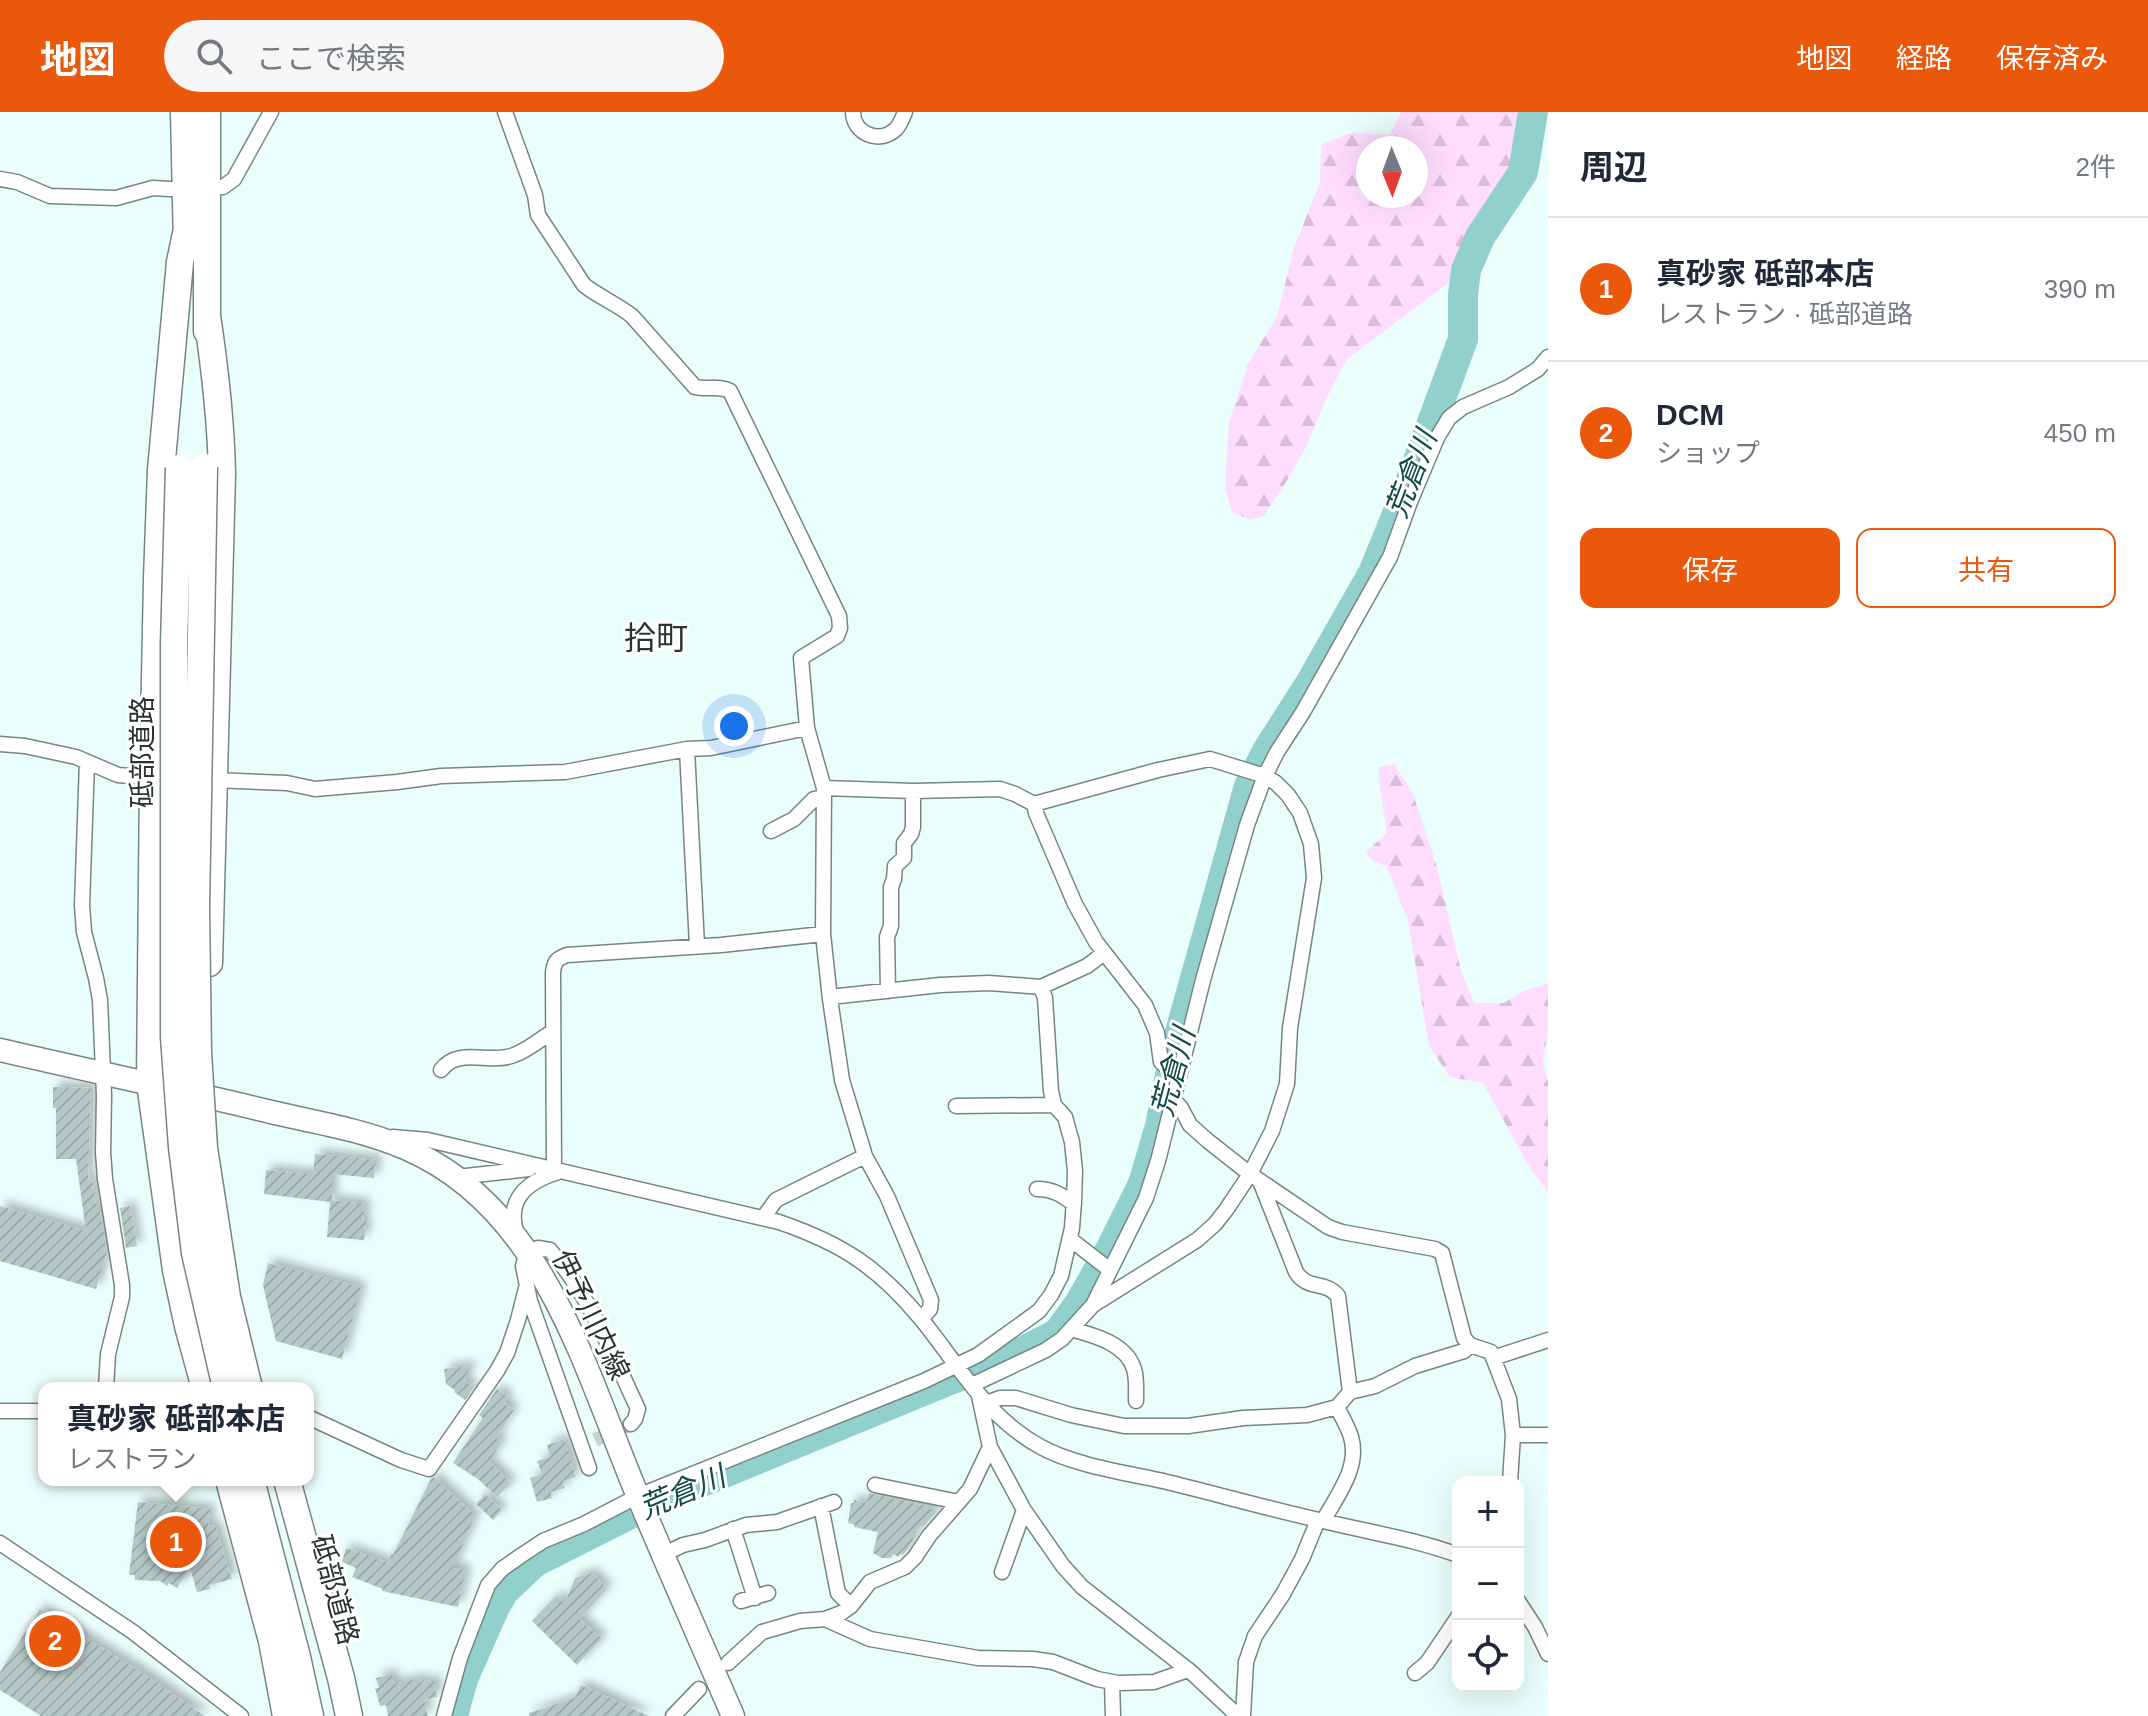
<!DOCTYPE html>
<html lang="ja">
<meta charset="utf-8">
<style>
body{margin:0;font-family:Helvetica,"Noto Sans JP",sans-serif;background:#f6f6f7;color:#1f2937}
.controls{position:absolute;right:24px;bottom:24px;display:grid;overflow:hidden;border-radius:16px;box-shadow:0 8px 32px #0002}
.controls button{width:72px;height:72px;display:grid;place-items:center;padding:0;border:0;border-bottom:2px solid #e0e1e3;background:#fff;color:#1f2937;font:40px sans-serif}
.compass{position:absolute;left:1356px;top:24px;width:72px;height:72px;border-radius:50%;background:#fff;box-shadow:0 8px 32px #0002;rotate:179deg}
.you{position:absolute;left:734px;top:614px;width:28px;height:28px;margin:-20px;border:6px solid #fff;border-radius:50%;background:#1a73e8;box-shadow:0 0 0 12px #1a73e833}
.badge{display:grid;place-items:center;width:52px;height:52px;border-radius:50%;background:#ea580c;color:#fff;font-size:26px;font-weight:700}
.pin{position:absolute;translate:-50% -50%;border:4px solid #fff;box-shadow:0 2px 8px #0006}
.popup{position:absolute;left:38px;top:1270px;width:276px;height:104px;box-sizing:border-box;display:grid;place-content:center;border-radius:16px;background:#fff;filter:drop-shadow(0 2px 6px #0005);font-size:26px;white-space:nowrap;color:#747a83}
.popup b{font-size:30px;color:#1f2937}
.popup::after{content:'';position:absolute;left:50%;top:100%;margin-left:-16px;border:16px solid transparent;border-top-color:#fff}
.list{margin:0;padding:0;list-style:none}
h2{display:flex;justify-content:space-between;align-items:center;height:104px;margin:0;padding:0 32px;font-size:34px}
h2 small{font-size:26px;font-weight:400;color:#747a83}
.list li{display:grid;grid-template-columns:52px 1fr auto;gap:24px;align-items:center;box-sizing:border-box;height:144px;padding:0 32px;border-top:2px solid #e0e1e3}
.list b{display:block;font-size:30px;white-space:nowrap}
.list p{margin:0;font-size:26px;white-space:nowrap;color:#747a83}
.list em{font-size:26px;font-style:normal;color:#747a83}
.actions{display:flex;gap:16px;padding:24px 32px}
.actions a{flex:1;padding:18px 0;border:2px solid #ea580c;border-radius:16px;text-align:center;font-size:28px;color:#ea580c}
.actions .main{background:#ea580c;color:#fff}
.icon{flex:none;width:44px;height:44px;fill:none;stroke:currentColor;stroke-width:2;stroke-linecap:round;stroke-linejoin:round}
.map{position:relative;flex:none;width:1548px;height:1604px;overflow:hidden}
header{display:flex;align-items:center;gap:48px;box-sizing:border-box;height:112px;padding:0 40px;background:#ea580c;color:#fff}
header strong{font-size:38px}
nav{display:flex;gap:44px;margin-inline-start:auto;font-size:28px}
.search{width:560px;height:72px;background:#f6f6f7;display:flex;align-items:center;gap:20px;box-sizing:border-box;padding:0 28px;border-radius:44px;color:#747a83;font-size:30px}
main{display:flex}
aside{flex:1;background:#fff}
.map>svg:first-child{display:block}
</style>
<header>
<strong>地図</strong>
<div class="search"><svg class="icon" aria-label="search" viewBox="0 0 24 24"><circle cx="10" cy="10" r="6"/><path d="M15 15l6 6"/></svg>ここで検索</div>
<nav><a>地図</a><a>経路</a><a>保存済み</a></nav>
</header>
<main>
<div class="map">
<svg width="1548" height="1604" viewBox="0 0 1548 1604">
<defs>
<pattern id="forest-firs" width="22" height="20" patternUnits="userSpaceOnUse" patternTransform="scale(2)"><rect width="22" height="20" fill="#fedcfe"/><path d="M5 1l3.5 6h-7zM16 11l3.5 6h-7z" fill="#dabdda"/></pattern>
<pattern id="building-hatch" width="6" height="6" patternUnits="userSpaceOnUse" patternTransform="scale(2)"><rect width="6" height="6" fill="#b5c8c6"/><path d="M-1 1l2-2M0 6l6-6M5 7l2-2" fill="none" stroke="#9cacab"/></pattern>
<filter id="shadow"><feDropShadow dx="5.5" dy="-5.5" stdDeviation="4" flood-color="#0004"/></filter>
</defs>
<rect width="100%" height="100%" fill="#eafefc"/>
<path fill="url(#forest-firs)" fill-rule="evenodd" d="M1401 0H1532L1526 30 1488 108 1447 172 1346 248 1324 291 1308 331 1290 364 1264 404 1250 408 1232 400 1225 376 1229 310 1248 252 1277 205 1293 139 1320 70 1321 33 1350 21 1390 23ZM1368 36H1416V84H1368Z
M1394 652 1413 682 1437 755 1461 859 1474 891H1504L1523 879 1548 872V918L1543 951 1548 970V1080L1530 1056 1483 971 1450 965 1429 934 1408 808 1387 755 1370 747 1366 740 1387 721 1379 670V655Z"/>
<g fill="none" stroke-linecap="round" stroke-linejoin="round">
<path stroke="#92d0cc" stroke-width="30" d="M453 1604 463 1567 494 1497 504 1479 535 1450 656 1389 950 1268 1012 1245 1058 1221 1079 1192 1110 1138 1143 1072 1160 1014 1175 938 1249 674 1267 639 1311 570 1373 461 1409 373 1463 227V183L1466 158 1480 125 1523 60 1533 0"/>
</g>
<path fill="url(#building-hatch)" filter="url(#shadow)" d="M53 975 91 976 88 1068 92 1067 97 1100 100 1099 107 1140 96 1177 0 1149V1094L86 1119 76 1047H56V996H53Z
M315 1042 376 1048 374 1066 332 1062V1088L365 1092 363 1110H366L364 1128 327 1125 330 1090 264 1082 266 1058 313 1062Z
M130 1094 137 1134 126 1136 120 1096Z
M268 1151 361 1175 342 1247 276 1229 263 1173Z
M471 1254 464 1269 474 1275 465 1288 454 1280 455 1278 446 1272 444 1257Z
M497 1277 508 1285 504 1291 514 1298 496 1326 502 1330 489 1350 511 1371 497 1385 478 1367 453 1351 483 1306 479 1303Z
M564 1327 576 1365 563 1369 565 1376 551 1380 552 1386 537 1390 530 1366 542 1362 537 1349 550 1345 547 1333Z
M434 1365 475 1404 453 1456 466 1458 458 1495 382 1479 383 1477 352 1465 356 1456 342 1450 346 1436 389 1451 391 1442 393 1443 431 1367Z
M869 1381 926 1394 937 1399 923 1415 920 1414 908 1437 903 1443 900 1442 899 1445 893 1442 891 1446H882L873 1441 878 1420 854 1415 855 1413 848 1411 851 1391H854V1388L867 1391Z
M485 1382 502 1398 493 1408 476 1392Z
M138 1390 210 1397 208 1415 215 1413 232 1467 209 1473 210 1477 197 1480 190 1456 177 1476 169 1471 167 1474 160 1469 135 1468V1463H129Z
M592 1461 607 1477 580 1507 602 1527 577 1553 532 1509 557 1484 565 1491 575 1466Z
M40 1497 144 1562 205 1604H41L0 1578V1560Z
M392 1562 394 1572 420 1566 421 1571 434 1567 437 1585 424 1588 428 1604H388L386 1593 380 1594 375 1576H379L376 1566Z
M581 1573 649 1604H529V1601L575 1586Z"/>
<g fill="none" stroke-linecap="round" stroke-linejoin="round">
<path stroke="#c4d5d4" stroke-width="14" stroke-dasharray="14 7" stroke-linecap="butt" d="M595 1328 631 1312"/>
<defs>
<path id="street" d="M505 0 535 83 538 103 584 173C599 185 617 192 632 204L695 275C707 278 719 273 730 279L839 504 840 516 837 524 801 546 807 616 824 676 823 822 830 887 842 968 865 1044 887 1084 931 1188 930 1197 921 1207
M853 0C853 21 879 33 896 17 900 13 903 5 905 0
M0 67 17 70 50 84 116 86 153 76 186 78 223 75 234 67 271 0
M0 632 25 634 76 645 118 663 153 666
M687 637 697 834
M87 650 82 793 84 820 96 866 100 888 104 984 103 1040 105 1067 122 1173V1185L108 1242 106 1276
M213 668 287 671 315 677 397 670 441 664 565 660 687 637 711 636 807 616
M824 676 913 679 1000 677 1015 682 1034 692 1158 658 1210 647 1265 664 1276 671 1288 683 1300 701 1311 732 1314 766 1290 916 1287 972 1272 1019 1250 1062 1226 1098 1215 1112 1197 1128 1093 1193 1062 1227 1046 1238 972 1273
M1034 692 1036 701 1075 792 1096 830 1145 893 1157 921 1161 950 1178 965
M771 719 794 707 814 687 824 685
M888 879 887 825 891 814V775L894 767 895 754 904 746V731L911 722 913 715V679
M830 885 940 873 989 871 1041 875 1087 854 1104 841
M441 958C459 934 490 953 514 943 528 938 541 927 553 919
M1173 987 1181 996 1190 1013 1208 1029 1250 1062 1328 1115 1342 1120 1435 1137 1442 1141 1464 1226 1470 1233 1491 1240 1509 1287 1513 1323 1510 1370
M956 994 1054 993
M393 1025 428 1028 779 1110C843 1132 878 1155 922 1208 960 1255 986 1305 1041 1335 1073 1353 1127 1361 1163 1369 1217 1382 1269 1397 1323 1409 1368 1420 1414 1427 1458 1443
M554 1057 553 861C554 850 556 847 567 843L721 833 823 822
M457 1065 529 1057
M1260 1069 1296 1160C1308 1179 1325 1168 1338 1184L1350 1280
M1037 1077C1053 1077 1062 1083 1074 1092
M763 1106 776 1088 865 1044
M517 1123C505 1087 527 1070 558 1060
M1070 1127 1110 1158
M1093 1193 1146 1086 1158 1049 1203 868 1247 713 1265 664 1277 640 1303 600 1390 445 1410 390 1437 326 1449 306 1463 295 1509 275 1538 257 1548 245
M1071 1217C1093 1223 1126 1231 1134 1257 1137 1266 1136 1279 1136 1289
M1493 1246 1548 1228
M979 1284 990 1335 1024 1398 1063 1454 1082 1475 1191 1560 1238 1604
M986 1291 1000 1286H1016L1071 1303 1124 1314H1188L1243 1306 1307 1303 1337 1295 1350 1280 1375 1274 1415 1254 1464 1239 1470 1233
M0 1299H44
M308 1305 401 1348 429 1357 497 1259 507 1241 518 1208 526 1176
M1513 1323H1548
M589 1356 530 1189 523 1154 527 1140 538 1136 550 1138C590 1184 612 1242 638 1297L635 1307 631 1312
M875 1373 959 1390
M821 1394 838 1481 851 1494
M1323 1409C1337 1384 1360 1355 1351 1325 1348 1315 1342 1305 1337 1295
M733 1417 755 1486
M0 1431 133 1520 241 1604
M662 1443 683 1433 705 1428 746 1413 777 1410 834 1390
M1002 1460 1024 1398
M741 1489 768 1481
M1518 1489 1535 1515 1548 1542
M825 1507 870 1527 978 1546 1033 1547 1053 1550 1097 1567 1118 1571 1154 1570 1188 1558
M728 1551 762 1520 800 1509 825 1507 841 1501 851 1494 870 1470 905 1455 915 1445 929 1424 970 1377 990 1335
M1415 1561 1427 1551 1458 1505
M1112 1570 1113 1604
M444 1604 460 1546 488 1473 502 1457 519 1445 543 1429 584 1412 638 1384 924 1269 978 1243 1039 1199 1051 1183 1061 1164 1072 1116 1074 1089 1075 1059 1072 1030 1065 1005 1054 993 1051 979 1045 886 1041 875
M673 1604 699 1577
M1243 1604 1246 1550 1255 1524 1283 1482 1302 1447 1318 1408"/>
<path id="primary" d="M0 938C90 959 181 978 271 1000 315 1010 363 1018 405 1036 544 1095 584 1256 637 1382 668 1456 701 1530 733 1604"/>
<path id="highway" d="M184 0 187 133
M187 117 180 150 161 358 157 467 153 666 150 971 176 1158 188 1214 205 1276
M207 204C215 257 221 308 222 362L209 851
M207 219V0
M229 1368 272 1529 286 1604
M251 1368 297 1545 310 1604
M287 1368 341 1566 349 1604"/>
</defs>
<use href="#street" stroke="#748685" stroke-width="17"/>
<use href="#primary" stroke="#748685" stroke-width="25"/>
<use href="#highway" stroke="#748685" stroke-width="29"/>
<use href="#street" stroke="#fff" stroke-width="14"/>
<use href="#primary" stroke="#fff" stroke-width="22"/>
<use href="#highway" stroke="#fff" stroke-width="26"/>
<defs>
<path id="highway-bridge" d="M204 355 196 796 198 941 204 1036 227 1185 249 1276
M179 356 174 532V925L182 1035 195 1141 226 1276"/>
</defs>
<use href="#highway-bridge" stroke="#748685" stroke-width="29" stroke-linecap="butt"/>
<use href="#highway-bridge" stroke="#fff" stroke-width="26"/>
</g>
<g text-anchor="middle" dominant-baseline="central" stroke-width="6" stroke-linejoin="round" paint-order="stroke">
<g font-size="28" fill="#2c3333" stroke="#fff">
<text transform="translate(142 640) rotate(-90)">砥部道路</text>
<text transform="translate(591 1203) rotate(64)">伊予川内線</text>
<text transform="translate(335 1478) rotate(75)">砥部道路</text>
</g>
<g font-size="30" font-style="italic" fill="#134b48" stroke="#fff">
<text transform="translate(1411 362) rotate(-69)">荒倉川</text>
<text transform="translate(1173 960) rotate(-75)">荒倉川</text>
<text transform="translate(682 1380) rotate(-23)">荒倉川</text>
</g>
<g font-size="32" fill="#2c3333" stroke="#fff">
<text x="656" y="526">拾町</text>
</g>
</g>
</svg>
<div class="controls">
<button>+</button>
<button>−</button>
<button><svg class="icon" aria-label="locate" viewBox="0 0 24 24"><circle cx="12" cy="12" r="6"/><path d="M12 2v4M12 18v4M2 12h4M18 12h4"/></svg></button>
</div>
<svg class="compass" viewBox="-18 -18 36 36"><path d="M0-13l5 13h-10z" fill="#e53935"/><path d="M0 13l5-13h-10z" fill="#747a83"/></svg>
<div class="you"></div>
<div class="pin badge" style="left:176px;top:1430px">1</div>
<div class="popup"><b>真砂家 砥部本店</b>レストラン</div>
<div class="pin badge" style="left:55px;top:1529px">2</div>
</div>
<aside>
<h2>周辺<small>2件</small></h2>
<ul class="list">
<li><span class="badge">1</span><div><b>真砂家 砥部本店</b><p>レストラン · 砥部道路</p></div><em>390 m</em></li>
<li><span class="badge">2</span><div><b>DCM</b><p>ショップ</p></div><em>450 m</em></li>
</ul>
<div class="actions"><a class="main">保存</a><a>共有</a></div>
</aside>
</main>
